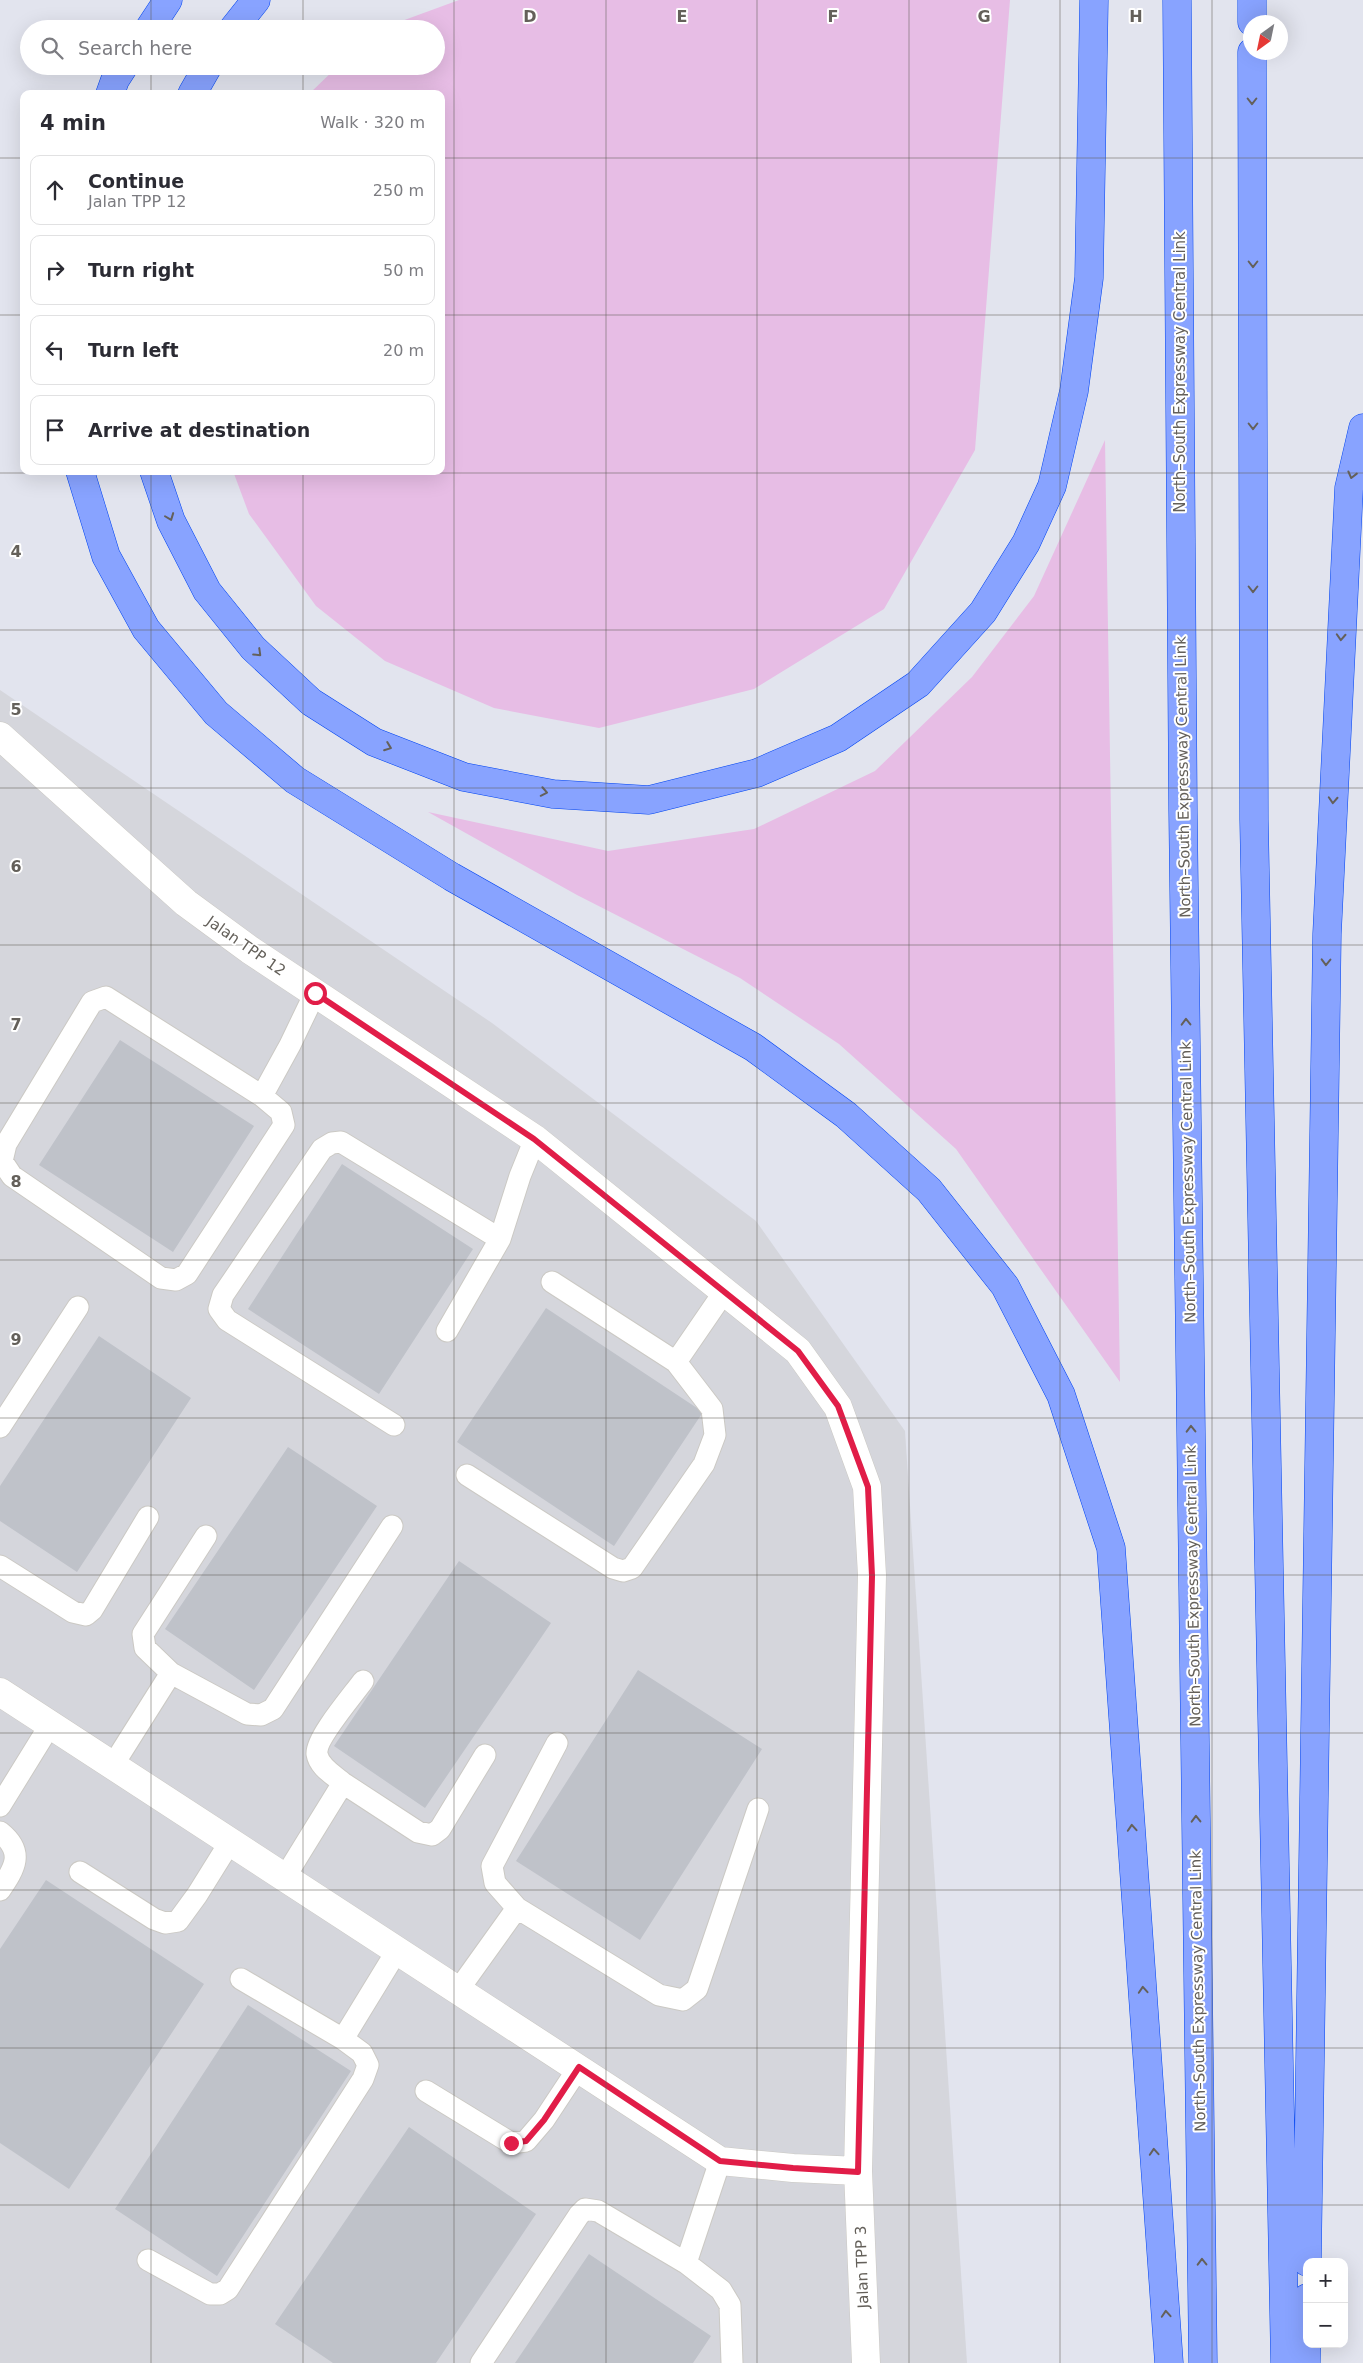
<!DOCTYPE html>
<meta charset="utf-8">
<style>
body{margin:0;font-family:"DejaVu Sans",sans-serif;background:#f7f7f7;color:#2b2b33}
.controls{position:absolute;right:15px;bottom:15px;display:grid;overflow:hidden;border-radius:10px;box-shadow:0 5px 20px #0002}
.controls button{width:45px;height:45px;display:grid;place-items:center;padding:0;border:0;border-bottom:1px solid #e1e1e2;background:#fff;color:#2b2b33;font:25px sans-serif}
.compass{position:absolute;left:1243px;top:15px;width:45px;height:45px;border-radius:50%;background:#fff;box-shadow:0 5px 20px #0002;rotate:213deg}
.stop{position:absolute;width:15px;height:15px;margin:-11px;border:4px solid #e11d48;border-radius:50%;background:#fff}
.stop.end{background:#e11d48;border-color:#fff;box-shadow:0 1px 5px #0008}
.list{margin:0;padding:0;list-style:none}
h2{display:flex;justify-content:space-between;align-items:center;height:65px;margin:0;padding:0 20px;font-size:21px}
h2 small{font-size:16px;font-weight:400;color:#7c7c81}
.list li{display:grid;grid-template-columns:32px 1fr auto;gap:15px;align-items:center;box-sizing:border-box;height:70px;margin:0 10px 10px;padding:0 10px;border:1px solid #e1e1e2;border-radius:10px}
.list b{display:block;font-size:19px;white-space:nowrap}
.list p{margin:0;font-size:16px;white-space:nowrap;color:#7c7c81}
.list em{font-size:16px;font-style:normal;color:#7c7c81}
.icon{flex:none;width:28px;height:28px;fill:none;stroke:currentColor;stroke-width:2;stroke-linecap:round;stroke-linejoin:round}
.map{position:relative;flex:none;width:1363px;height:2363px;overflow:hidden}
.search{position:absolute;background:#fff;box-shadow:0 5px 20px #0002;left:20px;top:20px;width:425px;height:55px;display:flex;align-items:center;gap:12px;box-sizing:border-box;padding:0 18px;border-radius:28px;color:#7c7c81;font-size:19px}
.panel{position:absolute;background:#fff;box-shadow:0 5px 20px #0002;left:20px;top:90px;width:425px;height:385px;border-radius:10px}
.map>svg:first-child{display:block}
</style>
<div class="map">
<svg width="1363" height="2363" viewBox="0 0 1363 2363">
<rect width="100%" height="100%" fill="#e2e4ee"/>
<path fill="#d5d6dc" d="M0 690 492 1023 756 1221 905 1431 967 2363H0Z"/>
<path fill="#e7bde5" d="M459 0H1010L975 450 884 609 754 689 599 728 494 708 385 661 316 606 249 514 233 471H441V94H309L338 66H436V29H380Z
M1105 440 1120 1382 956 1149 839 1044 740 978 577 895 428 812 608 851 754 829 875 771 972 677 1034 596Z"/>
<path fill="#bfc2c9" d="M120 1040 254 1126 173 1252 39 1165Z
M342 1164 473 1249 379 1394 248 1309Z
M546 1308 703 1412 614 1546 457 1442Z
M99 1336 191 1398 77 1572 0 1521V1486Z
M288 1447 377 1506 254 1690 165 1629Z
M459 1561 551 1623 425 1808 334 1746Z
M638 1670 762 1749 640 1940 516 1861Z
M46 1880 204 1984 69 2189 0 2143V1949Z
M248 2005 351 2071 217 2276 115 2209Z
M409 2127 536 2214 436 2363H333L275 2324Z
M589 2254 711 2336 693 2363H515Z"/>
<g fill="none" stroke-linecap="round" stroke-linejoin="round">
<defs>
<path id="lane" d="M106 997 262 1096 281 1112 284 1125 187 1274 176 1280 161 1278 12 1176 2 1161 6 1144 92 1002Z
M262 1096 290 1045 315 993
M552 1282 676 1362
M447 1331 500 1239 520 1176 535 1139
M394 1425 227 1320 219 1309 223 1295 322 1149 332 1143 341 1142 500 1239
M0 1427 78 1307
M467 1475 613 1568 623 1571 632 1568 704 1464 715 1435 712 1409 676 1362 724 1292
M0 1566 73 1612 86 1615 92 1610 148 1517
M171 1673 145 1648 143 1634 206 1536
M113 1765 171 1673 247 1714 261 1715 273 1709 392 1526
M343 1783C334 1775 319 1767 317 1754 315 1739 353 1695 363 1681
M0 1806 50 1725
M0 1832C25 1852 15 1868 0 1890
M80 1872 154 1919 165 1923 178 1921 197 1895 230 1842
M285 1877 343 1783 418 1832 432 1835 440 1829 485 1755
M517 1908 659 1995 683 2000 697 1989 758 1809
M241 1979 343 2039
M459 1989 517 1908 495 1883 492 1866 557 1743
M426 2091 511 2143 526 2141 544 2120 579 2067
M720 2161 686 2263 721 2290 730 2305 732 2363
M148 2260 210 2294H220L228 2289 363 2079 368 2065 362 2053 343 2039 398 1949
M481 2363 579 2215 585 2209 598 2211 686 2263"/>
<path id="street" d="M0 736 186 903 250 950 535 1139 798 1351 838 1407 867 1487 872 1575 858 2171 866 2363
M0 1692 720 2161 793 2168 858 2171"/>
<path id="highway" d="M1177 0 1183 811 1203 2363
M1252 0V22
M149 29 168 0
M233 29 256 0
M1252 52 1254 820 1285 2363
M110 94 115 80 124 66
M192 94 208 66
M80 471 106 556 146 629 216 713 295 780 452 877 753 1047 846 1115 929 1190 1005 1286 1061 1395 1111 1548 1169 2363
M154 471 171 521 207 591 253 648 311 702 374 742 464 777 553 794 649 800 757 773 838 738 918 684 983 612 1026 543 1052 486 1074 391 1089 278 1094 0
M1307 2262 1327 934 1349 488 1363 428
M1306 2363 1307 2298"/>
</defs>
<use href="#lane" stroke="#cbc9c4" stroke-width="23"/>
<use href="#street" stroke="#cbc9c4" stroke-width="29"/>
<use href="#highway" stroke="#0044f0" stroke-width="29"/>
<use href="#lane" stroke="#fff" stroke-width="21"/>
<use href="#street" stroke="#fff" stroke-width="28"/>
<use href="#highway" stroke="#88a3ff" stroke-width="28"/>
</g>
<defs><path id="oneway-chevron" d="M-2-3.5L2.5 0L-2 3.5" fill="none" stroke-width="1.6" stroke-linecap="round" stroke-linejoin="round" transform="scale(1.25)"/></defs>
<g stroke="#64605a">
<use href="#oneway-chevron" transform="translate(1252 101) rotate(90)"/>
<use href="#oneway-chevron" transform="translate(1253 264) rotate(90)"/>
<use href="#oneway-chevron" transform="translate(1253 426) rotate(90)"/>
<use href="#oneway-chevron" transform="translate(1352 475) rotate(104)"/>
<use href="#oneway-chevron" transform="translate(170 517) rotate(69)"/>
<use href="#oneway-chevron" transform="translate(1253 589) rotate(90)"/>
<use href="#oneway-chevron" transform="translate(1341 637) rotate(93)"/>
<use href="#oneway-chevron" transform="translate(258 653) rotate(44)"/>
<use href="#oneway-chevron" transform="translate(388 747) rotate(21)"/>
<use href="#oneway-chevron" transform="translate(544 792) rotate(11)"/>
<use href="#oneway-chevron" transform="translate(1333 800) rotate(93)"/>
<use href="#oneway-chevron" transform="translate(1326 962) rotate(91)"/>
<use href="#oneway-chevron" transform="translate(1186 1022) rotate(-91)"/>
<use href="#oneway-chevron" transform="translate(1191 1429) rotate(-91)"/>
<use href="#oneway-chevron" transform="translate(1196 1819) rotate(-91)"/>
<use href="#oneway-chevron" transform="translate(1132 1828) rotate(-94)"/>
<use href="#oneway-chevron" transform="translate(1143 1990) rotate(-94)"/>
<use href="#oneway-chevron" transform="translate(1154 2152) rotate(-94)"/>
<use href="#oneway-chevron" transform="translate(1202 2262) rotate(-91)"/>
<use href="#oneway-chevron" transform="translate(1166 2314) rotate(-94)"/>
</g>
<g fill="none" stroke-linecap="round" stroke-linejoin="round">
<path stroke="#e11d48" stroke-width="6" d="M315 993 534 1139 798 1351 838 1406 868 1487 872 1576 858 2172 793 2168 720 2161 579 2067 544 2120 526 2141 511 2143"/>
</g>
<path fill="none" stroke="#64605a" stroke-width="1" stroke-opacity="0.55" d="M151 0V29M303 0V29M454 0V2363M606 0V2363M757 0V2363M909 0V2363M1060 0V2363M1212 0V2363M151 66V94M303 66V94M0 158H24M441 158H1363M0 315H24M441 315H1363M151 471V2363M303 471V2363M0 473H1363M0 630H1363M0 788H1363M0 945H1363M0 1103H1363M0 1260H1363M0 1418H1363M0 1575H1363M0 1733H1363M0 1890H1363M0 2048H1363M0 2205H1363"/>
<g text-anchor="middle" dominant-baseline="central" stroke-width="4" stroke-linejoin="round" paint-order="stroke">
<g font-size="15" fill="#64605a" stroke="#fff">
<text transform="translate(1180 372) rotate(-90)">North–South Expressway Central Link</text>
<text transform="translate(1183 777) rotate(-91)">North–South Expressway Central Link</text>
<text transform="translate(246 946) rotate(35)">Jalan TPP 12</text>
<text transform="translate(1188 1182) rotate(-91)">North–South Expressway Central Link</text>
<text transform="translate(1193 1586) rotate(-91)">North–South Expressway Central Link</text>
<text transform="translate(1198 1991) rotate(-91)">North–South Expressway Central Link</text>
<text transform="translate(862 2267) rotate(-92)">Jalan TPP 3</text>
</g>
</g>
<g font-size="16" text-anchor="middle" font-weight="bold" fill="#64605a" stroke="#fff" stroke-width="4" stroke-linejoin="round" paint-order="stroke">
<text x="530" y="22">D</text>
<text x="682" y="22">E</text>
<text x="833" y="22">F</text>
<text x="984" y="22">G</text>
<text x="1136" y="22">H</text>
<text x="16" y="557">4</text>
<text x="16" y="715">5</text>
<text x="16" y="872">6</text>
<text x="16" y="1030">7</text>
<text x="16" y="1187">8</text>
<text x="16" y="1345">9</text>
</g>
</svg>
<div class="controls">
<button>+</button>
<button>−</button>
</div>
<svg class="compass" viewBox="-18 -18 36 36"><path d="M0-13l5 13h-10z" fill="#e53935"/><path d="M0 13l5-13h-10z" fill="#7c7c81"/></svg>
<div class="stop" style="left:315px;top:993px"></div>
<div class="stop end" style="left:511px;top:2143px"></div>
<div class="search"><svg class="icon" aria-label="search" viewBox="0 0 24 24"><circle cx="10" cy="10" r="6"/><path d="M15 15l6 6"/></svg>Search here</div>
<section class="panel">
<h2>4 min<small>Walk · 320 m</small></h2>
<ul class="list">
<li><svg class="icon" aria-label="ahead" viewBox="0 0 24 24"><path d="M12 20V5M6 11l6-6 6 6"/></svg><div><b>Continue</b><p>Jalan TPP 12</p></div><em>250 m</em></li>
<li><svg class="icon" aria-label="right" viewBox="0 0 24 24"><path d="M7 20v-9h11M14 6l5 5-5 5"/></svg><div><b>Turn right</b></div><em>50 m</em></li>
<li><svg class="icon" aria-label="left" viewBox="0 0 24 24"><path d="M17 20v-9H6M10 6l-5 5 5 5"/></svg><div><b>Turn left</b></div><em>20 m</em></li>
<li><svg class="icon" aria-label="arrive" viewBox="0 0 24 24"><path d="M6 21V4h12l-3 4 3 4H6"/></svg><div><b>Arrive at destination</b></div></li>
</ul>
</section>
</div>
